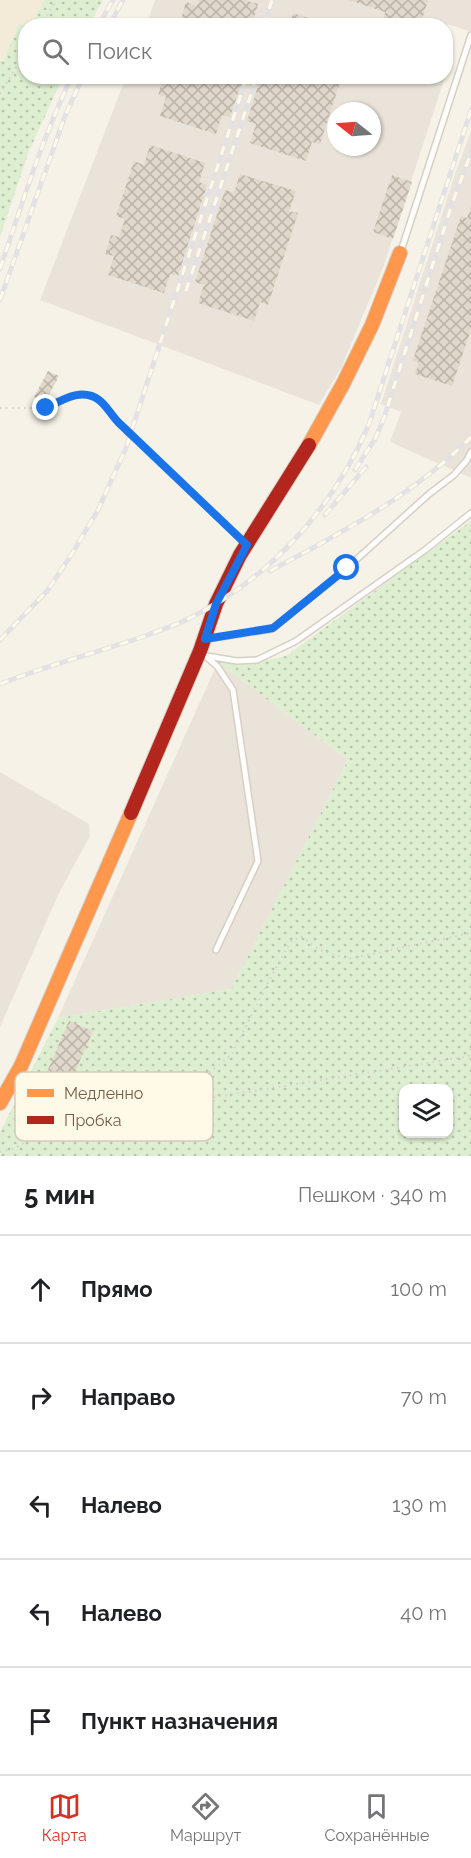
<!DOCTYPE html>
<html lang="ru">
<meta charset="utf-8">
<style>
body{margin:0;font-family:Raleway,sans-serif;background:#f2f2f2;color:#202124}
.controls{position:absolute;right:18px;bottom:18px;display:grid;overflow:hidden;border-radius:12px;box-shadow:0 2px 4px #0004}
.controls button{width:54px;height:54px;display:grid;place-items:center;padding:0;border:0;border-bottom:2px solid #e0e0e0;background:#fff;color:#202124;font:30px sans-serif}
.compass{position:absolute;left:327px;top:102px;width:54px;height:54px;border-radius:50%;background:#fff;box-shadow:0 2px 4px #0004;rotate:287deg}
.stop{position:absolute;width:18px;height:18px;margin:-14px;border:4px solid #1a73e8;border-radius:50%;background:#fff}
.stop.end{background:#1a73e8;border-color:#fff;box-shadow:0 2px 6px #0008}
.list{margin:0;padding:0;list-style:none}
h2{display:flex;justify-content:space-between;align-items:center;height:78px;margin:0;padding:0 24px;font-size:26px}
h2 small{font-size:20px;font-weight:400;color:#757577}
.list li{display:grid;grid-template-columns:39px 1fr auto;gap:18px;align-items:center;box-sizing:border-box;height:108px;padding:0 24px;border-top:2px solid #e0e0e0}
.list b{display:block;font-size:22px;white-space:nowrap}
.list em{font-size:20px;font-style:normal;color:#757577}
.icon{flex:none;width:33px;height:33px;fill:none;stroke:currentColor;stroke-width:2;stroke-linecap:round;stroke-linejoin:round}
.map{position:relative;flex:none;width:471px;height:1156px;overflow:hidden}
.search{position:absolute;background:#fff;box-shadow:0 2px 4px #0004;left:18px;right:18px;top:18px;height:66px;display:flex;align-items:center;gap:15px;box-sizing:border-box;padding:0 21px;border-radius:24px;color:#757577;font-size:22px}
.sheet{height:618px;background:#fff}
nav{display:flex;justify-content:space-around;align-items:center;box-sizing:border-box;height:84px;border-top:2px solid #e0e0e0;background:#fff;font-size:16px;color:#757577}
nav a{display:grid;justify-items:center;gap:3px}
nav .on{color:#d93025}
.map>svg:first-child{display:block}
</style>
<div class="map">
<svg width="471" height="1156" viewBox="0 0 471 1156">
<defs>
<pattern id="grass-dots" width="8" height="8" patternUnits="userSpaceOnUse" patternTransform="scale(1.5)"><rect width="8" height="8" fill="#deeed1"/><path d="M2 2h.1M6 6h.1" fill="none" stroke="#b9c4ab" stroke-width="1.8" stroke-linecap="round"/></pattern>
<pattern id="building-cross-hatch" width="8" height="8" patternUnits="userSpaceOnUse" patternTransform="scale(1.5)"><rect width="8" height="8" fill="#e1d8cc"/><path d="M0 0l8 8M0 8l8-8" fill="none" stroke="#bbb2a7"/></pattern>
</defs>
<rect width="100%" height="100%" fill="#f7f2e7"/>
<path fill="#f3ead7" d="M0 0H44L31 25 19 24 2 61H0Z"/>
<path fill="#eae3d9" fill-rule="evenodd" d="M155 0H471V32L448 24 446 28V26H146Z
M126 77H445L383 268 341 368 319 405 40 300ZM336 111H372V147H336Z
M471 132V478L390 442 401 412 381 404 456 171Z
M218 662 348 760 231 989 58 1018Z
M0 772 89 824 90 836 59 893 0 1027Z"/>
<path fill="url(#grass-dots)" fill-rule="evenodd" d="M44 0H103L89 25H31Z
M19 24 26 25V76L63 77 29 151 0 237V61H3Z
M471 521V1156H0L2 1152H0V1132L58 1018 231 989 348 760 218 662 257 660 263 661 286 656ZM404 1088H448V1134H404Z"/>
<path fill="url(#building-cross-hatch)" d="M199 0H245L258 4 252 24 256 26H179L186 2 197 6Z
M349 0H428L420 26H381L385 12Z
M293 13 329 25V26H289Z
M164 76 171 79 172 76H244L230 117 222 115 216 134 160 116 166 97 158 95Z
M261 76H342L320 144 312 142 306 161 250 143 256 124 247 121Z
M150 145 205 163 199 182 207 185 178 276 170 274 164 293 108 275 114 256 105 254 111 235 119 237 125 219 116 216 134 161 144 165Z
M240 174 296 191 289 211 298 213 268 305 260 302 254 321 198 303 204 285 195 282 225 190 234 193Z
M392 175 412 182 393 239 373 232Z
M471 207V329L452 386 415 374 419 362 413 360 461 216 467 218Z
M48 371 59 376 45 402 34 397Z
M69 1021 93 1031 52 1123 29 1113Z"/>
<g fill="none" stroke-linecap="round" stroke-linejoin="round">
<defs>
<path id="lane" d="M401 251 471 35
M207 639 272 629 347 568 429 494 454 475 467 460 471 452
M201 652 217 666 233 690 258 861 216 950
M207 656 237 661 257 660 296 641 425 550 471 513"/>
<path id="slow" d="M309 445 343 384 372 325 400 253
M0 1103 21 1066 131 813"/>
<path id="jam" d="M131 813 200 651 216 604 240 555 309 445"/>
</defs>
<use href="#lane" stroke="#d6cfc6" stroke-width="8"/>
<use href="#slow" stroke="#d4cec3" stroke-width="16"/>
<use href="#jam" stroke="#d4cec3" stroke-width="16"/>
<path stroke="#d7d0c9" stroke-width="2" stroke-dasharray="1.5 4.5" stroke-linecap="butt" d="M41 26 56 0
M0 94 26 50
M0 408H46L67 397 86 394 100 400 118 422 239 538
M468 1056 471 1047
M172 1104 471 1056
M0 1152 15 1148 40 1134 171 1104 232 1054 275 969 292 940 302 937 320 950 348 959 471 933"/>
<use href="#lane" stroke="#fefdfb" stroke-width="5"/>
<use href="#slow" stroke="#ff974d" stroke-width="14"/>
<use href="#jam" stroke="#b3261e" stroke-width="14"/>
<defs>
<path id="rail" d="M98 26 113 0
M109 26 123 0
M264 26 272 0
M0 269C22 204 42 139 72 76
M186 291 257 76
M0 300 65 116 83 76
M355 470 375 439 384 418 452 204 471 153
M325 515 366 467
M270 571C341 533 414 495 471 437
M0 640 48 590 73 552 98 510 126 448 247 76
M0 684C48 665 99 652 148 635 160 630 174 626 186 620 270 579 333 509 369 424L471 110"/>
</defs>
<use href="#rail" stroke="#e4e1e4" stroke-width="5"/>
<use href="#rail" stroke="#fff9e8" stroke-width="3" stroke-dasharray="9" stroke-linecap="butt"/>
</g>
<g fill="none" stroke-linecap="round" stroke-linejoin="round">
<path stroke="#1a73e8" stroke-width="8" d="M46 408C62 400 82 387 99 400 106 405 112 416 118 422L247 545 216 604 205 639 273 628 347 568"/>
</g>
<rect x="15" y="1072" width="198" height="69" rx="9" fill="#fff9e8" stroke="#d6cab8" stroke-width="1.5"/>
<rect x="27" y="1089" width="27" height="8" fill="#ff974d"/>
<rect x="27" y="1116" width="27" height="8" fill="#b3261e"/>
<g font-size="16" fill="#755e47">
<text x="64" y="1099">Медленно</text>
<text x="64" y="1126">Пробка</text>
</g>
</svg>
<div class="controls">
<button><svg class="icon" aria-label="layers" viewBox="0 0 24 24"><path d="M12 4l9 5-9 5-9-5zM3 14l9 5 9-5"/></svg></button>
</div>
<svg class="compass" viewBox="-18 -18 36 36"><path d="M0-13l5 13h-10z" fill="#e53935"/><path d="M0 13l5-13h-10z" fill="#757577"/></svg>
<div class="stop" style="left:347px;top:568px"></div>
<div class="stop end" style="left:46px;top:408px"></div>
<div class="search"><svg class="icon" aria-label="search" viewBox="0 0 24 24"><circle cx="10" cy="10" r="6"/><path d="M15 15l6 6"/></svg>Поиск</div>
</div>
<section class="sheet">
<h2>5 мин<small>Пешком · 340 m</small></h2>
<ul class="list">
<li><svg class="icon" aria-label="ahead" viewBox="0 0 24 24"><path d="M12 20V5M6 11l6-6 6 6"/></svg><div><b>Прямо</b></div><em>100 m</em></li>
<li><svg class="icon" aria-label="right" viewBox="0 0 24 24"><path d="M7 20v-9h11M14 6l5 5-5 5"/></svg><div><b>Направо</b></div><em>70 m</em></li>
<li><svg class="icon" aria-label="left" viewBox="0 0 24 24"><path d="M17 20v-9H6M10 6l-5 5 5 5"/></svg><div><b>Налево</b></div><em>130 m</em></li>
<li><svg class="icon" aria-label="left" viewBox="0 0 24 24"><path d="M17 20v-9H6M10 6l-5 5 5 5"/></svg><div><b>Налево</b></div><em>40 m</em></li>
<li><svg class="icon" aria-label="arrive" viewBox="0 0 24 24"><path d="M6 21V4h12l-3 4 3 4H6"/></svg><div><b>Пункт назначения</b></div></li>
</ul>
</section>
<nav>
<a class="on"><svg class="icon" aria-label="map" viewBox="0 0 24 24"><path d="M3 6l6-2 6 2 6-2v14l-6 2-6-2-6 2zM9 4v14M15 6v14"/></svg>Карта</a>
<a><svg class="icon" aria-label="directions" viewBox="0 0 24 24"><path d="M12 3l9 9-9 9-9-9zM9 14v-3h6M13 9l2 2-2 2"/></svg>Маршрут</a>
<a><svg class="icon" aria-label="saved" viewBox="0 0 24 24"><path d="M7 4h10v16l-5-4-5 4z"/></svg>Сохранённые</a>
</nav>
